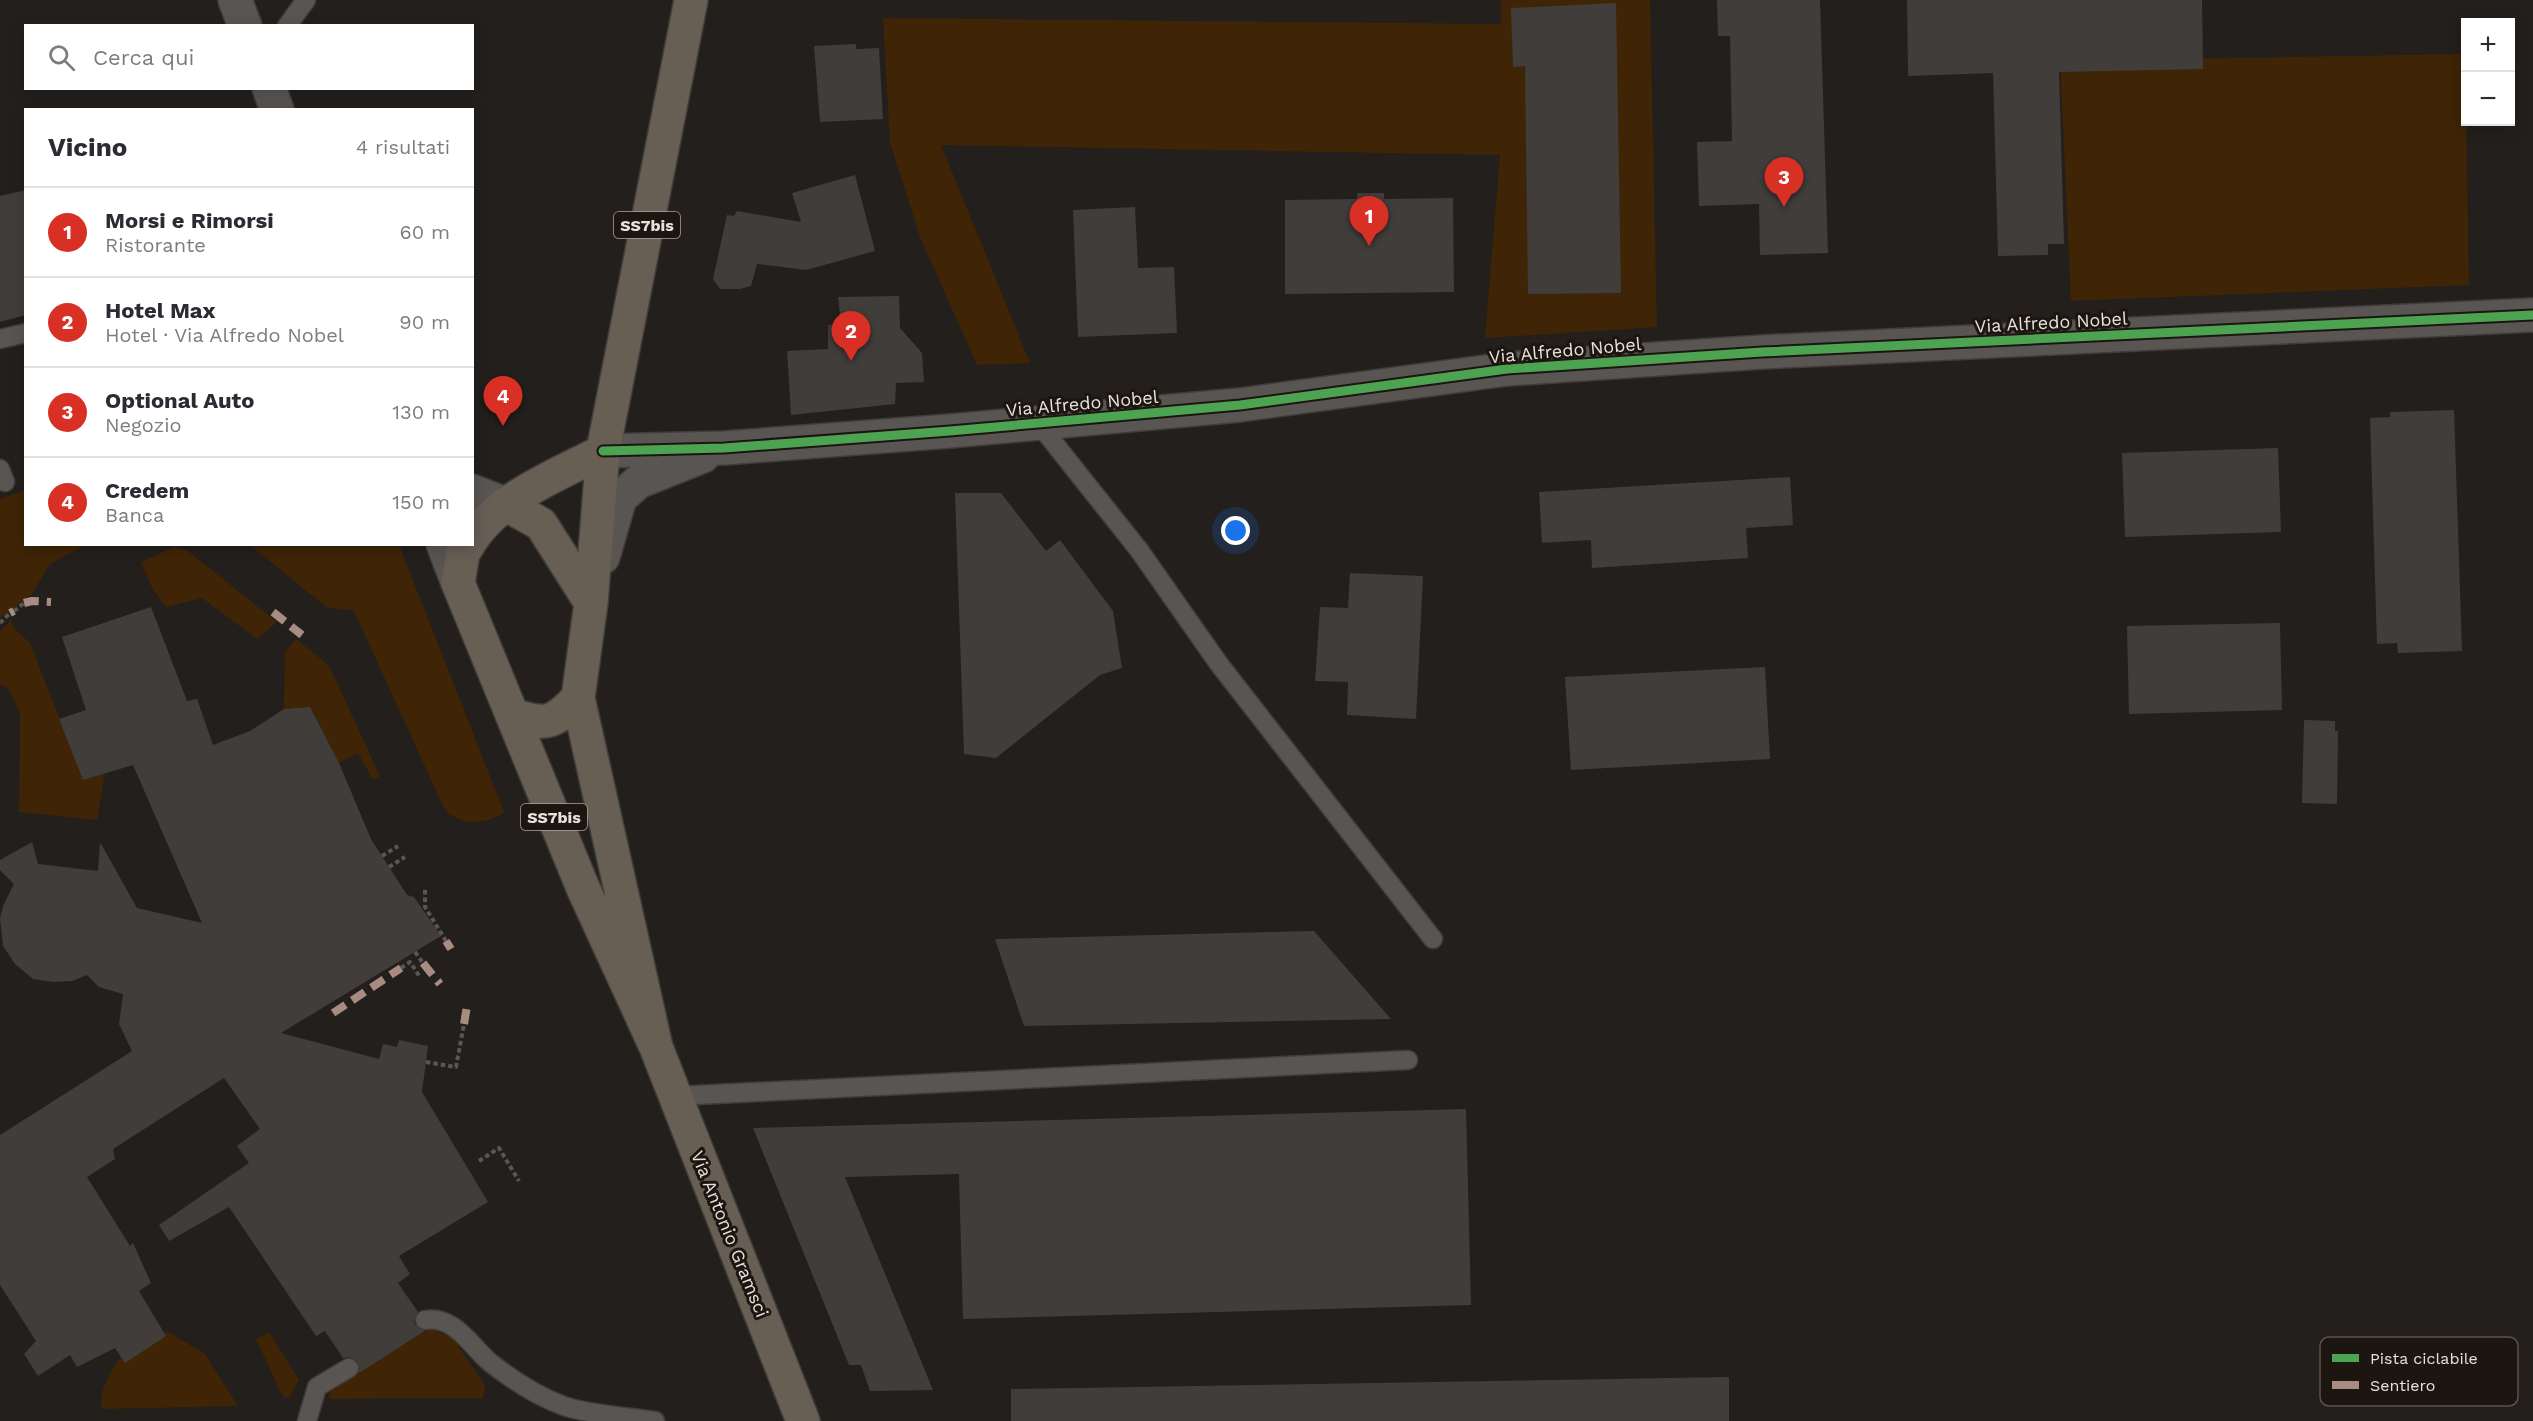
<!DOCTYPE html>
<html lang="it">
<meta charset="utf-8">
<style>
body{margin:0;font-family:"Work Sans",sans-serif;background:#f2f2f3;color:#2b2b33}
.controls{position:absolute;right:18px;top:18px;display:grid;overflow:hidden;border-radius:0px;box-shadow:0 3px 15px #0003}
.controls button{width:54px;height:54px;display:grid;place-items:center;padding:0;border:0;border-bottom:2px solid #e1e1e2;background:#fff;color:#2b2b33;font:30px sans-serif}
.you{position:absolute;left:1236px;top:531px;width:21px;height:21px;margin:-15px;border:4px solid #fff;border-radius:50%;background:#1a73e8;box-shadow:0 0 0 9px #1a73e833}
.badge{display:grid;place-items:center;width:39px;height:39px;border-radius:50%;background:#d93025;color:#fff;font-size:20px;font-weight:700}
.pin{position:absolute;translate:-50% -50px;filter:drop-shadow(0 2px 3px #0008)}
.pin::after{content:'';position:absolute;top:32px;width:21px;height:18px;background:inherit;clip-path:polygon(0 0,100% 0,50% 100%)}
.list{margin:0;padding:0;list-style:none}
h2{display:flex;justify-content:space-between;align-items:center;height:78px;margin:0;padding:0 24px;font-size:26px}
h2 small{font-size:20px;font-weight:400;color:#7c7c81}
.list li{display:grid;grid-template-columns:39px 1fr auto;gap:18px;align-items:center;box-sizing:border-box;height:90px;padding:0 24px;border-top:2px solid #e1e1e2}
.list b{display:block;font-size:22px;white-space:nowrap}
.list p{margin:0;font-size:20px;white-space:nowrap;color:#7c7c81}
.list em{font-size:20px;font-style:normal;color:#7c7c81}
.icon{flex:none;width:33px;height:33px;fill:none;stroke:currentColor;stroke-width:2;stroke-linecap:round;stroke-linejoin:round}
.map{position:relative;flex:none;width:2533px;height:1421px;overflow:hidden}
.search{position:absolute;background:#fff;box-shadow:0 3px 15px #0003;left:24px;top:24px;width:450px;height:66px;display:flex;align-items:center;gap:15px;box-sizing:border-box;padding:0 21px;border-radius:0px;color:#7c7c81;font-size:22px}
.panel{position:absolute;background:#fff;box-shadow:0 3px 15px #0003;left:24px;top:108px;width:450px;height:438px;border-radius:0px}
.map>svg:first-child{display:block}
</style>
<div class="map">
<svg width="2533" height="1421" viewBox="0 0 2533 1421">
<rect width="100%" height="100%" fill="#231f1c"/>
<path fill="#3f2406" d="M1501 0H1650L1657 327 1485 338 1500 155 941 145 1030 363 977 365 920 237 890 143 883 18 1501 24Z
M2465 54 2469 285 2071 301 2060 61Z
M25 490 26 544 86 545 50 564 32 594 0 618V499Z
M250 545H399L504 812C492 822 467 826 453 816 449 814 446 809 443 806L354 611 326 607Z
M174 547 188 551 277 622 257 639 202 598 166 607 152 588 141 562Z
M11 620 15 629 30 643 83 779 105 773 97 820 19 812 20 713 9 690 0 684V631Z
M296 639 327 664 333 674 380 776 373 780 358 753 339 763 310 707 284 709 285 652Z
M430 1329 459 1340 458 1346 485 1385 483 1398 329 1399 331 1388Z
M167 1331 205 1354 238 1406 102 1409C97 1397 111 1367 121 1358 133 1347 153 1339 167 1331Z
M269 1332 299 1380 290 1397 285 1398 281 1393 256 1339Z"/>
<path fill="#413d3b" d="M1717 0H1820L1828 253 1760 255 1759 204 1699 206 1697 142 1732 141 1730 36H1718Z
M1907 0H2202L2203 69 2059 72 2064 244H2048V255L1998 256 1993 73 1908 76Z
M1616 3 1621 293 1528 294 1525 66 1513 67 1511 8Z
M856 44V49L879 48 883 119 820 122 814 46Z
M855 175 875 251 806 270 757 264 751 286 740 289H720L713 279 727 215 734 216 737 211 801 222 792 193Z
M26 190V315L0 322V196Z
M1357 193H1384V199L1453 198 1454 292 1285 294V200L1357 199Z
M1135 207 1138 268 1174 267 1177 333 1078 337 1073 210Z
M899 296 900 328 922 353 924 382 896 383 895 404 791 415 787 351 828 349V325L841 324 838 297Z
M2454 410 2462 651 2398 653 2397 643 2377 644 2370 418 2390 417V412Z
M2278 448 2281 532 2125 537 2122 453Z
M1790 477 1793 525 1746 528 1748 558 1592 568 1591 540 1542 543 1539 492Z
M955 493H1001L1046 551 1060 540 1113 611 1122 668 1100 675 996 758 964 754Z
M1350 573 1423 576 1416 719 1347 715 1348 682 1315 681 1320 607 1348 608Z
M151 607 187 701 197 699 213 745 250 731 284 709 310 707 339 763 371 839 407 895 414 897 441 936 281 1033 379 1059 383 1044 397 1047 399 1040 428 1046 422 1092 488 1202 399 1256 410 1274 398 1283 418 1312 414 1320 415 1325 425 1331 359 1373 358 1362 349 1357 343 1358 325 1331 316 1336 229 1207 169 1241 159 1225 249 1163 237 1146 260 1129 224 1078 113 1149 115 1159 87 1177 130 1246 133 1243 151 1283 139 1291 166 1336 125 1363 115 1348 77 1367 70 1355 38 1376 24 1354 36 1341 0 1285V1135L132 1051 119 1024 123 994 99 987 87 975 72 981 53 982 33 979 15 964 3 946 0 918 3 906 14 884 0 870V860L32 842 38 864 98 871 100 842 137 908 202 923 133 765 83 780 59 719 86 710 62 637Z
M2280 623 2282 710 2129 714 2127 626Z
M1765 667 1770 759 1571 770 1565 677Z
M2304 720 2335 721V731H2338L2337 804 2302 803Z
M1314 931 1391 1019 1024 1026 995 939Z
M1466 1109 1471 1305 963 1319 959 1174 845 1177 933 1390 870 1391 861 1365H849L753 1128Z
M1729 1377V1421H1011V1389Z"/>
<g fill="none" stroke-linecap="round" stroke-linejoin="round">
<defs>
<path id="lane" d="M287 26 306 0
M0 339 26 333
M1038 423 1139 550 1219 664 1433 939
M0 469 5 482
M675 1096 1408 1060
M425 1320C455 1315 472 1348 492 1364 514 1381 537 1396 564 1406 586 1414 629 1417 655 1421
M307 1421 317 1387 349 1368"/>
<path id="street" d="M603 451 724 448 950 431 1240 405 1507 369 1762 352 2533 315
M603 557 620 498 638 482 703 456"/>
<path id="secondary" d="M235 0 245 26
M269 88 277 110
M472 491 505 504
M443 544 458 583"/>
<path id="primary" d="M505 504 541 524 591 603
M472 539C499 497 560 474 603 451
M469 544 463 553 458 583 583 888 656 1047 803 1421
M512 715C547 726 553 724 578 698
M656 1047 578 698 591 603 603 451 691 0"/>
</defs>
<use href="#lane" stroke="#403c3a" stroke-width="21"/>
<use href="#street" stroke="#403c3a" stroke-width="36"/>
<use href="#secondary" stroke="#403c3a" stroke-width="36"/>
<use href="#primary" stroke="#403c3a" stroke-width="36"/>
<path stroke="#595654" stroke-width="4" stroke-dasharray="4.5 3" stroke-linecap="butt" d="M14 611 24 603
M0 623 10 613
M382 856 398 846
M389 867 405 857
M425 890V907L446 941
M415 952 423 963
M401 968 410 962 420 977
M426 1062 456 1067 464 1024
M479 1161 499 1148 519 1181"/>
<use href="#lane" stroke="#595552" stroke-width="18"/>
<use href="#street" stroke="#595552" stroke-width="33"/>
<use href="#secondary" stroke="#595552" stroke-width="33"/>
<use href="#primary" stroke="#675e54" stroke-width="33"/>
<path stroke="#a88b81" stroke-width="8" stroke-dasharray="15 8" stroke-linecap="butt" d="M24 603 32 601 51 602
M273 612 302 635
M10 613 14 611
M446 941 451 949
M423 963 440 984
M333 1013 401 968
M464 1024 467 1006"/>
<defs>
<path id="cycleway" d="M603 451 724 448 950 431 1240 405 1507 369 1762 352 2533 315"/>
</defs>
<use href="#cycleway" stroke="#1d1610" stroke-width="13"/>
<use href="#cycleway" stroke="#4ca352" stroke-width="9"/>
</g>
<g text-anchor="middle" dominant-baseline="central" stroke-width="6" stroke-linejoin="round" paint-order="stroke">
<g fill="#1d1610" stroke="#aaa5a0" stroke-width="1.5">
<rect x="614" y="212" width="66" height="26" rx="4.5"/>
<rect x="521" y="804" width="66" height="26" rx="4.5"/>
</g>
<g font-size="16" font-weight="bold" fill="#e7e2dd">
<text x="647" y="225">SS7bis</text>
<text x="554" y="817">SS7bis</text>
</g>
<g font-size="18" fill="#e7e2dd" stroke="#1d1610">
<text transform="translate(2051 322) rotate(-3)">Via Alfredo Nobel</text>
<text transform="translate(1565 350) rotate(-5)">Via Alfredo Nobel</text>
<text transform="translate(1082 403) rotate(-5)">Via Alfredo Nobel</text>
<text transform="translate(730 1234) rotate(68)">Via Antonio Gramsci</text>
</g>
</g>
<rect x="2320" y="1337" width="198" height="69" rx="9" fill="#1d1610" stroke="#5a534e" stroke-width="1.5"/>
<rect x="2332" y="1354" width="27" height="8" fill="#4ca352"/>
<rect x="2332" y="1381" width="27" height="8" fill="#a88b81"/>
<g font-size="16" fill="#e7e2dd">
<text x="2370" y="1364">Pista ciclabile</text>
<text x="2370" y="1391">Sentiero</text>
</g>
</svg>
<div class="controls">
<button>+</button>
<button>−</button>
</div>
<div class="you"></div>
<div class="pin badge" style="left:1369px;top:246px">1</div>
<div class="pin badge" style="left:851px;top:361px">2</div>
<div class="pin badge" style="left:1784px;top:207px">3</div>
<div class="pin badge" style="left:503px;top:426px">4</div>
<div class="search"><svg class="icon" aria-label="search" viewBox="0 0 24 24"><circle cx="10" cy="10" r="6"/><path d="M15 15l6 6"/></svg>Cerca qui</div>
<section class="panel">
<h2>Vicino<small>4 risultati</small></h2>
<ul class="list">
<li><span class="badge">1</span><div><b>Morsi e Rimorsi</b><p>Ristorante</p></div><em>60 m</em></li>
<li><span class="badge">2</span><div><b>Hotel Max</b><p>Hotel · Via Alfredo Nobel</p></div><em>90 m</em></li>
<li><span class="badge">3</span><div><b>Optional Auto</b><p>Negozio</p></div><em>130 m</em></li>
<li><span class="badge">4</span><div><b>Credem</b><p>Banca</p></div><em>150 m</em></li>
</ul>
</section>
</div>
